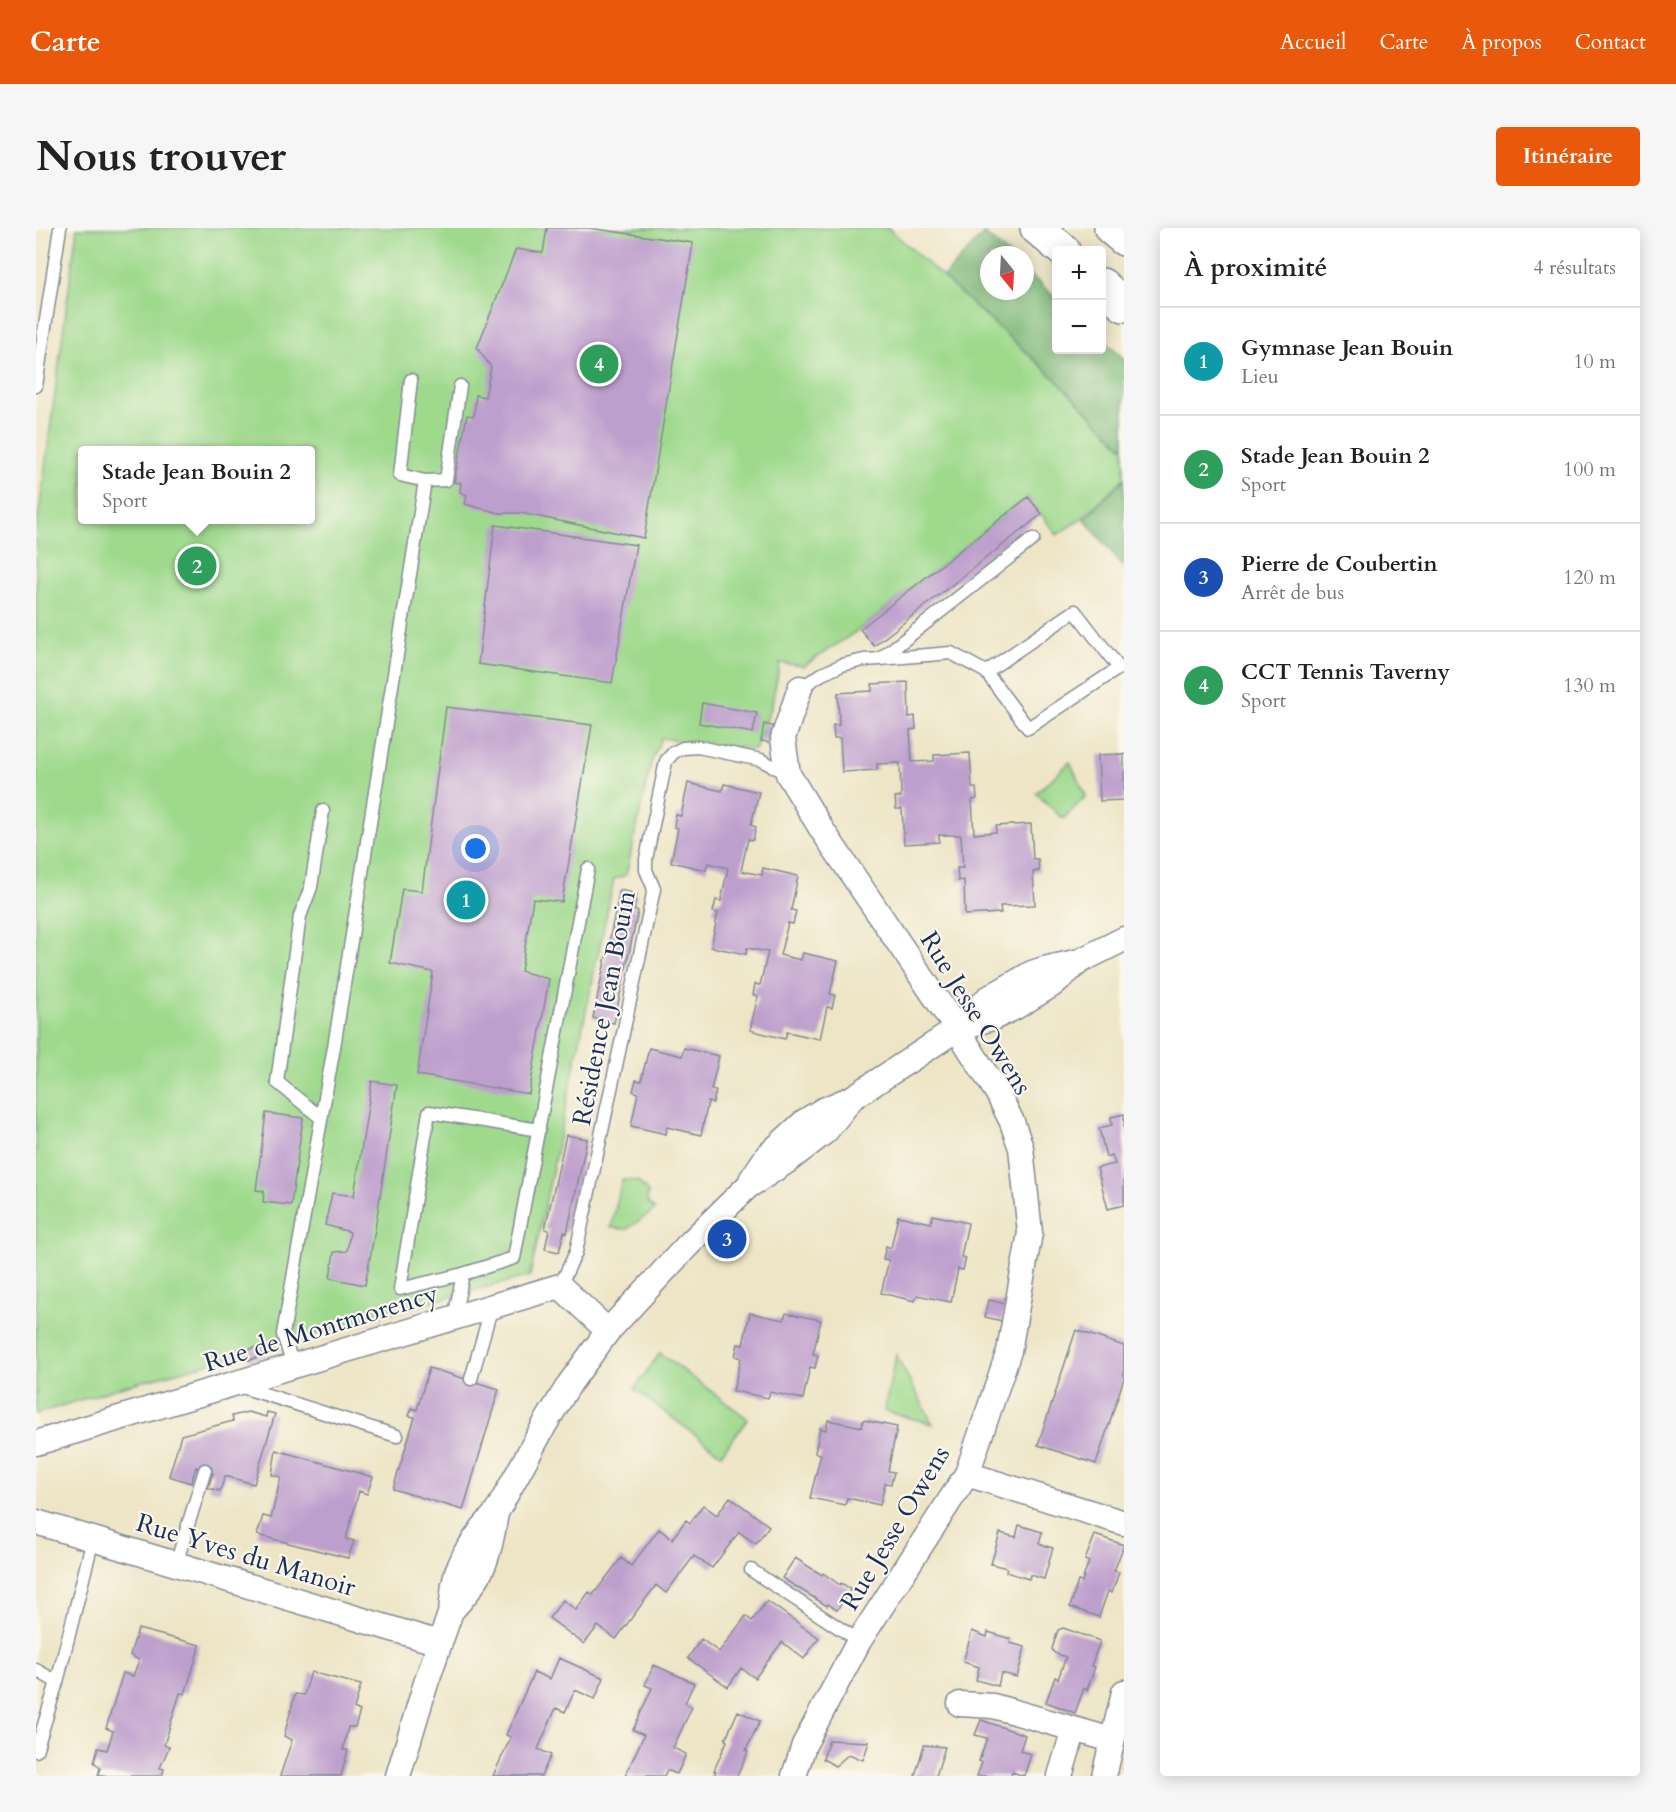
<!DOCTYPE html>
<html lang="fr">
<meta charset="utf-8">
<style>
body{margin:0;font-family:Cardo,serif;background:#f6f6f6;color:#222}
.controls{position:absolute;right:18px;top:18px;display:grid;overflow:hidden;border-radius:6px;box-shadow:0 3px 15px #0003}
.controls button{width:54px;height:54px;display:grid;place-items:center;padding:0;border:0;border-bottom:2px solid #e0e0e0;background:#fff;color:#222;font:30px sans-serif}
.compass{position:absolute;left:944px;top:18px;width:54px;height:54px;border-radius:50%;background:#fff;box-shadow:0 3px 15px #0003;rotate:162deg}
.you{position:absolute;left:440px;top:621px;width:21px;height:21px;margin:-15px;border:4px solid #fff;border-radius:50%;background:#1a73e8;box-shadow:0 0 0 9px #1a73e833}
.badge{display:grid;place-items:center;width:39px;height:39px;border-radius:50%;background:#ea580c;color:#fff;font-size:20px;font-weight:700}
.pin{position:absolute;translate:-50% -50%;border:3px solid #fff;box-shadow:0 2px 6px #0006}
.popup{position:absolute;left:42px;top:218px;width:237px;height:78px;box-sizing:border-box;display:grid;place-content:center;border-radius:6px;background:#fff;filter:drop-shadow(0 2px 4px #0005);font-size:20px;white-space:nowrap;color:#767676}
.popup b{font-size:22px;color:#222}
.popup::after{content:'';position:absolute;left:50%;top:100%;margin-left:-12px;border:12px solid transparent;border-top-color:#fff}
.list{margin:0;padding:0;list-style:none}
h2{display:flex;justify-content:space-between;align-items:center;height:78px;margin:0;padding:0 24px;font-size:26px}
h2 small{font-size:20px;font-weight:400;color:#767676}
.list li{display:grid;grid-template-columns:39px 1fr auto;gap:18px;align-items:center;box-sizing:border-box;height:108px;padding:0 24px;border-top:2px solid #e0e0e0}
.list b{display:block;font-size:22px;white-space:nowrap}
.list p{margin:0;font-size:20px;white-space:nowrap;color:#767676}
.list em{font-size:20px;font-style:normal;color:#767676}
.map{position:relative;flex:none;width:1088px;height:1548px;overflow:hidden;border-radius:6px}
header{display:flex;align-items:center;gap:36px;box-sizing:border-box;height:84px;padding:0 30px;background:#ea580c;color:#fff}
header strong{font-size:28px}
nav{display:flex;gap:33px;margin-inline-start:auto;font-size:21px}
.intro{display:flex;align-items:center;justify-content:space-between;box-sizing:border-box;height:144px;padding:0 36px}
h1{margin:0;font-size:42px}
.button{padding:15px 27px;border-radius:6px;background:#ea580c;color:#fff;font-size:21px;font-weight:700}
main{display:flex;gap:36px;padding:0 36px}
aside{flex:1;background:#fff;border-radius:6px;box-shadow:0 3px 15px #0003}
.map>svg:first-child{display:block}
</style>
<header>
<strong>Carte</strong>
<nav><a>Accueil</a><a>Carte</a><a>À propos</a><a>Contact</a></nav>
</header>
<div class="intro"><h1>Nous trouver</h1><a class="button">Itinéraire</a></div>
<main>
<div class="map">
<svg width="1088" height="1548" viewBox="0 0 1088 1548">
<rect width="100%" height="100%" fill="#fbf7ec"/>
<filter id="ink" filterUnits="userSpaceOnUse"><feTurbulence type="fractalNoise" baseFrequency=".0167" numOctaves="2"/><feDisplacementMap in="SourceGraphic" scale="12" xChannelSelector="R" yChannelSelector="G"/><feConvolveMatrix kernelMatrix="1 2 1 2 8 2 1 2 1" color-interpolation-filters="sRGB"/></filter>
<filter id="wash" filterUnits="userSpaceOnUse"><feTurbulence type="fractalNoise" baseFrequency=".008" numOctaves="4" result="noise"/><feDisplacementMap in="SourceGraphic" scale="24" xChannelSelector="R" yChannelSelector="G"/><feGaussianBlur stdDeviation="1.35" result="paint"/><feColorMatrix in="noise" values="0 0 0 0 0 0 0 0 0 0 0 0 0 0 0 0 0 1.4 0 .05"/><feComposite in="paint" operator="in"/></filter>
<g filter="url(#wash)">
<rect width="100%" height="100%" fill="#eee5c6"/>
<path fill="#9ed98c" stroke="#5c8475" stroke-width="1.5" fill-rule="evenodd" d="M41 0H852L1010 142 1088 220V250L1046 290 1021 307 992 269 824 401 768 438 744 435 735 480 719 522 625 510 615 535 590 647 578 651 494 1048 337 1089 261 1112 88 1158 0 1186V307ZM47 222H275V292H47Z
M1034 534 1050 568 1027 591 1000 565Z
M586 952 601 953 612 964 611 974 619 982 591 1001 575 1000Z
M624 1125 712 1191 685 1226 598 1161Z
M860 1127 897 1196 848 1183Z"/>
<path fill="#7eb978" stroke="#4c746b" stroke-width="1.5" d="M948 5 973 27H953V63H989V42L1020 70V122H1066V111L1088 131V220L1010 142 907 50Z
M1088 251V339L1048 291Z"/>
<g id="blocks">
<path fill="#bd9fcd" d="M511 0H553L657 15 608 310 484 285H463L429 276 431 267 424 264 425 255 418 254 431 187 438 188 440 167 449 169 455 139 441 120 480 21 507 25Z
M992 269 1006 286 838 418 824 401Z
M459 297 600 317 576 455 442 436Z
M872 454 873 489 879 488 880 501 874 502 876 534 898 533V527L934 525 936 560H940L941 571 936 572 938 606 960 604V598L995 596 997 631H1002L1003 643 997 644 999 677 964 678 965 685 929 687 928 652 922 653 921 640H927L925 607H903V614L868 616 866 581H860L859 569H865L864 535 841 536V542L806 544 804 510H798L797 497H803L802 465 836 463V456Z
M666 475 721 485 717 505 663 495Z
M410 479 556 497 526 674 497 671 485 743 513 751 493 866 381 847 397 744 354 735 366 661 386 663Z
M728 496 740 499 737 515 725 513Z
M1088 526V572L1064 573 1062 527Z
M652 555 686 563 688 556 723 564 715 597 720 599 717 612 712 611 705 643 726 647 727 640 762 648 755 682 760 683 757 696 752 695 744 727 765 732 767 725 802 733 794 766 799 767 796 780 791 779 784 811 751 804 749 811 714 802 722 768 717 767 719 756 724 757 732 724 711 720 710 726 675 719 682 685 677 684 680 672 685 673 692 640 672 635 670 642 635 634 642 600 638 599 640 587 645 588Z
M584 662 601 666 597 682 602 683 578 795 557 790Z
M613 820 646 828 648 820 683 828 675 862 680 863 677 875 672 874 665 907 631 899 630 906 595 898 602 865 597 863 600 852 605 853Z
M336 853 361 857 338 1008 329 1057 294 1050 298 1024 311 1023 314 1004 289 997 296 965 318 968Z
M230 885 267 890 255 977 227 974 228 963 220 962Z
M1088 886V977L1072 981 1061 940 1079 936 1076 927 1070 929 1063 900 1076 897 1075 889Z
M530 907 551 911 531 1005 528 1004 523 1024 509 1021 513 1002 509 1001Z
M897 987 932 995 925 1029 930 1030 927 1042 922 1041 915 1074 881 1067 879 1073 845 1065 853 1032 847 1031 850 1018 855 1020 862 988 895 995Z
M953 1072 970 1076 966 1093 949 1089Z
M714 1085 748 1092 750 1085 785 1092 777 1126 782 1127 779 1140 774 1139 767 1171 734 1164 732 1170 697 1163 705 1130 699 1128 702 1116 707 1117Z
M1040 1102 1088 1118V1150L1060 1236 1002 1217Z
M228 1117 230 1127 213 1132 210 1122Z
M393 1140 463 1161 427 1282 357 1261 379 1189 373 1188 376 1180 381 1182Z
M212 1184 230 1189 231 1184 239 1186 218 1256 189 1248 184 1263 172 1260 177 1245 160 1239 155 1255 133 1248 145 1207 197 1193 196 1188Z
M792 1192 826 1199 827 1192 861 1199 852 1243 858 1244 855 1256 849 1255 844 1277 811 1270 809 1277 774 1270 785 1226 779 1225 784 1200 790 1202Z
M240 1222 337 1249 331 1266 323 1263 310 1311 318 1313 312 1330 221 1307 227 1288 235 1290 245 1249 236 1247Z
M694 1269 733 1298 720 1316 703 1304 676 1340 658 1328 630 1365 620 1357 580 1411 562 1398 548 1416 513 1390 527 1372 540 1382 553 1364 557 1367 585 1330 595 1338 623 1301 636 1311 650 1292 654 1295 667 1277 681 1287Z
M983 1297 1006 1304 1003 1316 1017 1320 1008 1351 994 1347 993 1351 970 1344 971 1340 955 1336 964 1305 980 1309Z
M1059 1307 1088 1317 1078 1343 1083 1344 1076 1365 1072 1363 1063 1389 1034 1379 1042 1353 1046 1354 1049 1344 1053 1334 1049 1332Z
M759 1330 786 1347 787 1345 804 1357 805 1355 815 1361 801 1382 792 1376 791 1378 746 1350Z
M731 1373 783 1410 768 1431 746 1414 719 1450 705 1440 692 1459 652 1430 665 1411 683 1424 710 1388 716 1393Z
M1027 1400 1064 1413 1055 1438 1059 1439 1051 1462 1048 1460 1039 1485 1010 1474 1019 1449 1022 1451 1030 1429 1018 1425 1016 1421 1022 1402Z
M102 1401 164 1417 149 1466 144 1465 128 1517 133 1519 124 1540 128 1541 126 1548H62L64 1540 58 1534 62 1520 71 1522 77 1503 70 1500 87 1445 97 1448 103 1432 94 1427Z
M936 1403 951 1409 952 1404 975 1411 974 1415 989 1419 981 1449 965 1445 962 1458 940 1452 943 1439 927 1434Z
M523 1430 568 1450 559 1471 539 1462 529 1484 520 1480 502 1521 515 1527 505 1548H457L475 1509 470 1507 498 1444 514 1451Z
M618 1437 658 1455 649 1475 656 1479 637 1520 650 1526 641 1546 631 1542 628 1548H589L608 1507 597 1502 616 1460 609 1457Z
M275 1444 325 1457 318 1480 324 1483 319 1499H312L307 1522H312L305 1548H244L256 1512 248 1508 259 1466 268 1467Z
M702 1483 724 1493 710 1522 712 1524 701 1548H678L680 1543H678L679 1540 691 1513 689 1512Z
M945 1492 989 1507 984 1523 995 1526 988 1548 976 1544 975 1548H941L946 1534 943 1533 951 1510 939 1507Z
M793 1512 812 1513 833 1514 827 1532 813 1526 799 1538 787 1531Z
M888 1517 909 1519 900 1548H879Z"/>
</g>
</g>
<g filter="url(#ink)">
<use href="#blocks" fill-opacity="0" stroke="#848a92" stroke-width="1.5"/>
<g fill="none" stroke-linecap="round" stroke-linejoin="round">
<defs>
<path id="lane" d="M0 158 24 0
M389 253 410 252 424 158
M845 430 997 311
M764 460 786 446 806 437 828 432 844 431 915 425 950 444 1039 383 1083 440 992 500 950 444
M284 889 241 854 264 688 275 659 287 583
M427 1046 364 1061 393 884 503 902
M524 1058 540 1024 618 661 610 642V631L630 533 638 524 647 520 662 519 725 532 752 546
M418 1090 427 1046 478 1030 552 641
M257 1138 247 1106 298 819 389 253 364 247 375 152
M435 1151 456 1078
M203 1158 361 1208
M140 1336 169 1242
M715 1342 823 1413
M0 1442 21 1454 57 1311
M0 1523 21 1454"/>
<path id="street" d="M926 799 959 789 978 780 1016 757 1044 733 1088 711
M715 952 731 928 768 894 787 882 816 870 921 801 951 771 996 745 1008 741 1044 733
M0 1215 524 1058 572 1103
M931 1246 1088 1295
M0 1294 403 1415
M415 1383C447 1349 453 1331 460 1285
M924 1476 957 1478 1076 1512
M362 1548 390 1455 415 1383 418 1357 421 1344 430 1324 446 1301 460 1285 509 1196 534 1155 572 1103 652 1017 711 959 750 934 790 903 816 870
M758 1548 768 1517 823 1413 931 1246 973 1123 994 1005 985 920 976 894 961 864 921 801 786 602 752 546 747 510 764 460
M1024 1548 1038 1501
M1068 1548 1088 1464"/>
<path id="highway" d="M1001 0 1027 22
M1075 0 1088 11
M1066 57 1088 77"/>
</defs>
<use href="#lane" stroke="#848a92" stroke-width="15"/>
<use href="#street" stroke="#848a92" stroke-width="27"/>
<use href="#highway" stroke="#848a92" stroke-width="36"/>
<use href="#lane" stroke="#fff" stroke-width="12"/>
<use href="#street" stroke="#fff" stroke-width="24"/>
<use href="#highway" stroke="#fff" stroke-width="33"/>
</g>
</g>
<g text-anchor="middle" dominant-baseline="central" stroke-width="4.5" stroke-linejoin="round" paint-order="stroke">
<g font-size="26" fill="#1b2f5e" stroke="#fbf7ec">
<text transform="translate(568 780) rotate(-79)">Résidence Jean Bouin</text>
<text transform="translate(940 785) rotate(58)">Rue Jesse Owens</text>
<text transform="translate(285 1100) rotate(-17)">Rue de Montmorency</text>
<text transform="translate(859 1300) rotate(-59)">Rue Jesse Owens</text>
<text transform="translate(210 1327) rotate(17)">Rue Yves du Manoir</text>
</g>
</g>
</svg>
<div class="controls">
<button>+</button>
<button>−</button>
</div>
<svg class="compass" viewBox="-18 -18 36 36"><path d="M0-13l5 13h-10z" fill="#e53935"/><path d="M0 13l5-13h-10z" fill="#767676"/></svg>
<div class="you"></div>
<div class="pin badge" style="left:430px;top:672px;background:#0f9aa8">1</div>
<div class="pin badge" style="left:161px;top:338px;background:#2e9e5b">2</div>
<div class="popup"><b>Stade Jean Bouin 2</b>Sport</div>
<div class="pin badge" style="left:691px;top:1011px;background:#1a4fb4">3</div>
<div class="pin badge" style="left:563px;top:136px;background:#2e9e5b">4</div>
</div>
<aside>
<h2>À proximité<small>4 résultats</small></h2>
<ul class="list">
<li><span class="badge" style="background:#0f9aa8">1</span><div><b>Gymnase Jean Bouin</b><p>Lieu</p></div><em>10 m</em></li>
<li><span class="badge" style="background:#2e9e5b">2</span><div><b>Stade Jean Bouin 2</b><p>Sport</p></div><em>100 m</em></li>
<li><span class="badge" style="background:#1a4fb4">3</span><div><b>Pierre de Coubertin</b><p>Arrêt de bus</p></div><em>120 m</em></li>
<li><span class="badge" style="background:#2e9e5b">4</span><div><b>CCT Tennis Taverny</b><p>Sport</p></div><em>130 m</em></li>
</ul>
</aside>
</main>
